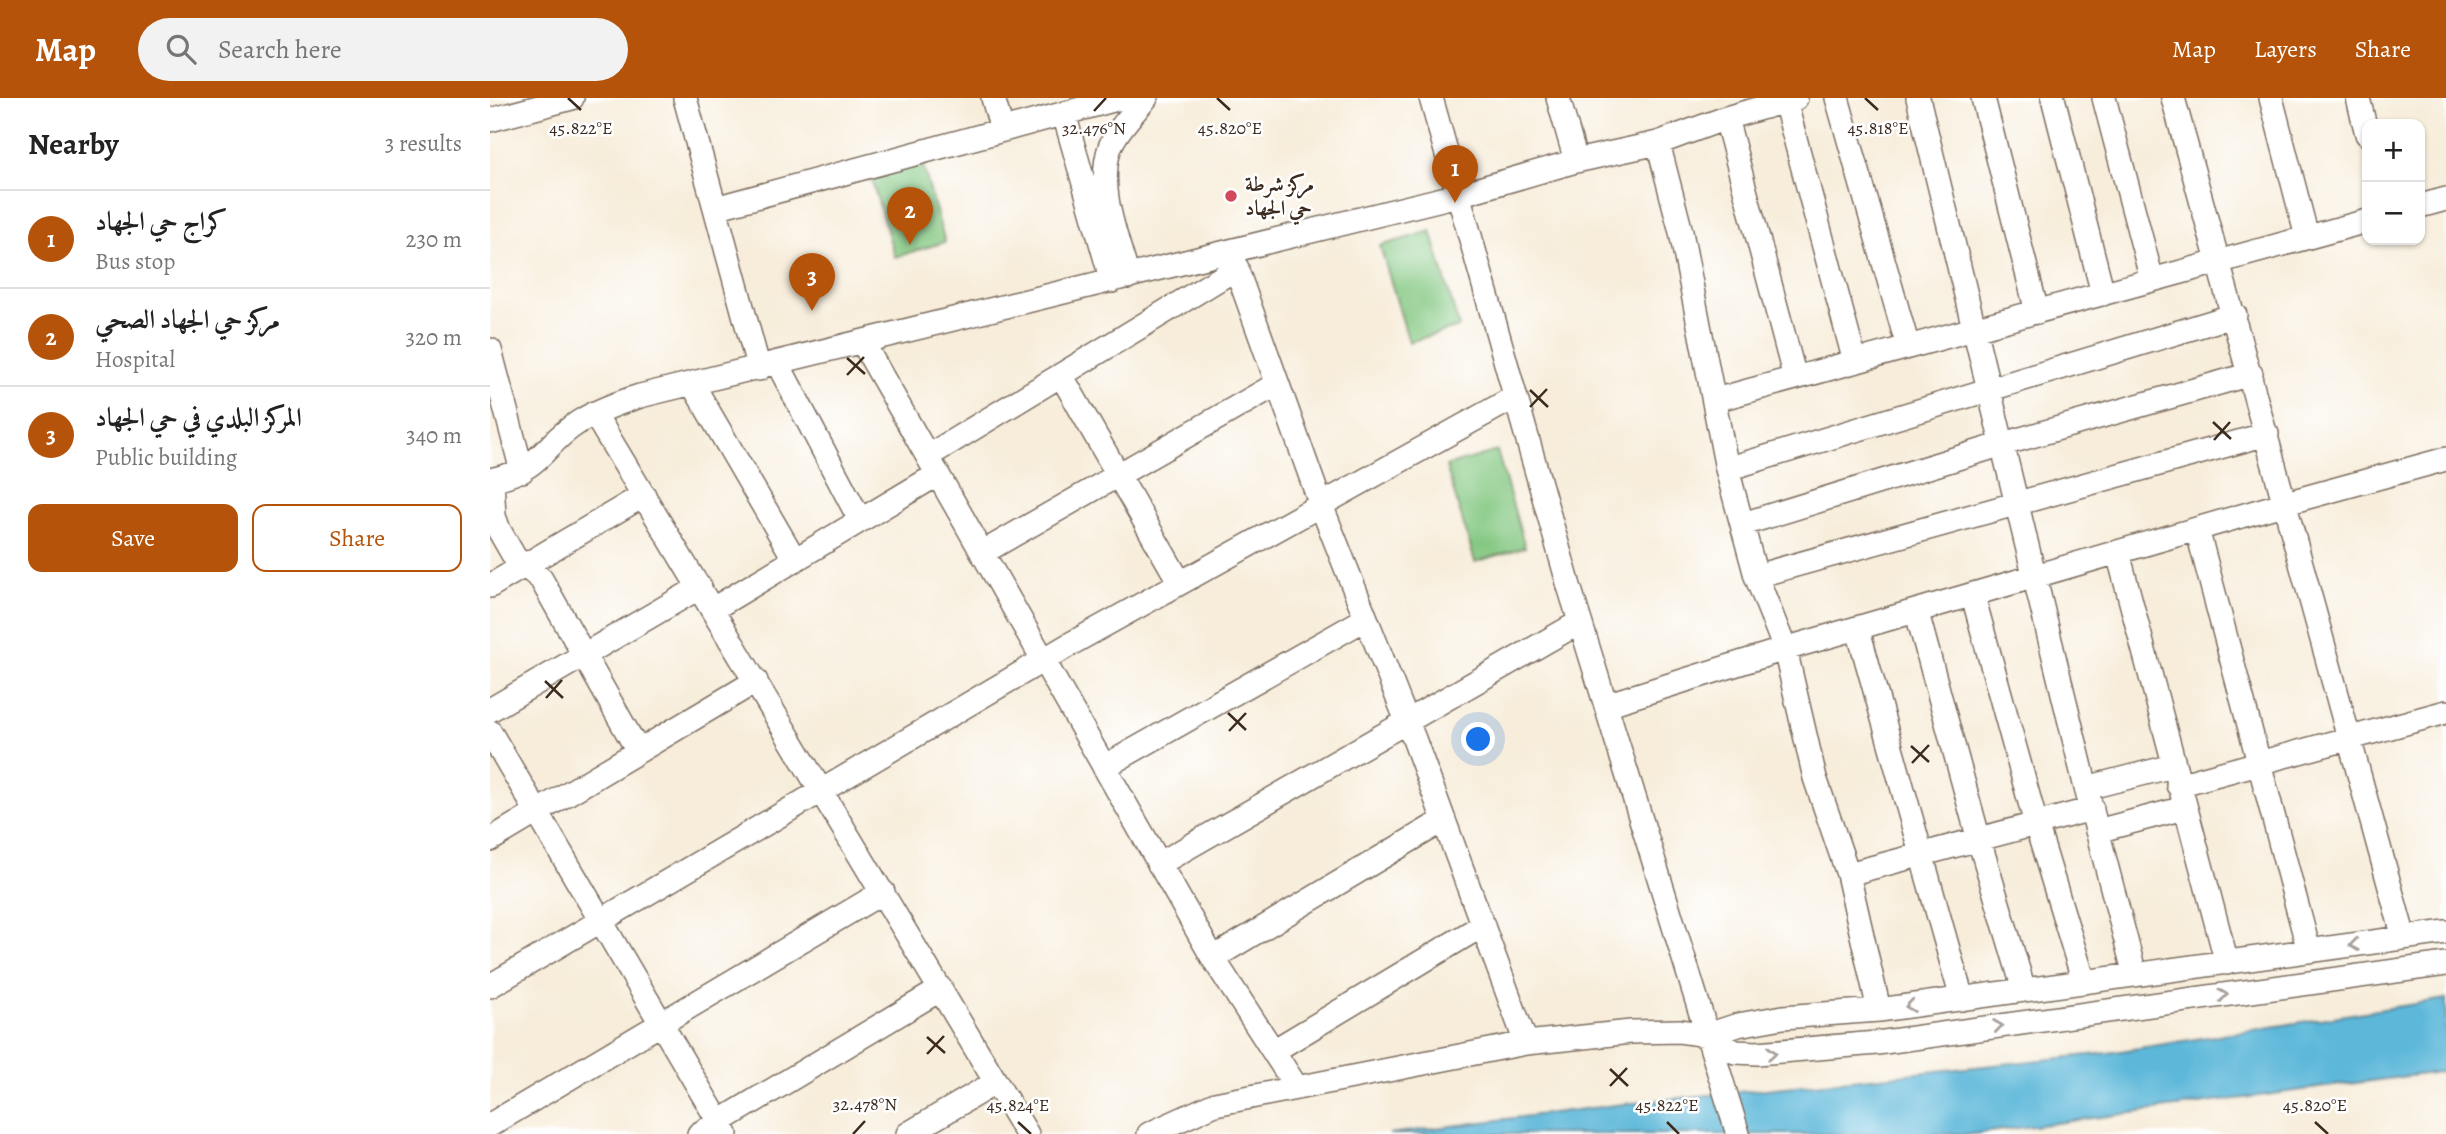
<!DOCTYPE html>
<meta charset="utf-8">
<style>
body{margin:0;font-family:Alegreya,Amiri,serif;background:#f2f2f2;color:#222}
.controls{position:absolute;right:21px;top:21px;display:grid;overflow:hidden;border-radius:14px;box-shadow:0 2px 5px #0004}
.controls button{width:63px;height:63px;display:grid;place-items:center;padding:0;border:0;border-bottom:2px solid #e0e0e0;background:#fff;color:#222;font:35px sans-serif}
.you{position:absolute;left:989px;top:642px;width:24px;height:24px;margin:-18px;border:5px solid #fff;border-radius:50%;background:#1a73e8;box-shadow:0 0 0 10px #1a73e833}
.badge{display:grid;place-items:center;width:46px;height:46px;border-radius:50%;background:#b45309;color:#fff;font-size:23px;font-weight:700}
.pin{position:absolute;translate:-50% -58px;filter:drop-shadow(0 2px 4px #0008)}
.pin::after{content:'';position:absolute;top:37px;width:24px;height:21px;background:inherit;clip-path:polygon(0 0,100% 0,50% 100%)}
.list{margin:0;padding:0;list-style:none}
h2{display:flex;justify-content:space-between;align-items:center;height:91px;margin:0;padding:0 28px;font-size:30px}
h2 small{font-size:23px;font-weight:400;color:#767676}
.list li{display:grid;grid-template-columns:46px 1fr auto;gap:21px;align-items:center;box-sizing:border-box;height:98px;padding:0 28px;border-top:2px solid #e0e0e0}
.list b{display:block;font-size:26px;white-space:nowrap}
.list p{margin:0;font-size:23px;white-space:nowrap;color:#767676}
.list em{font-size:23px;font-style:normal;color:#767676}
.actions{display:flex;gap:14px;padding:21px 28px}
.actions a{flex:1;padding:16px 0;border:2px solid #b45309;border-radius:14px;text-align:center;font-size:24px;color:#b45309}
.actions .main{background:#b45309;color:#fff}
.icon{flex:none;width:38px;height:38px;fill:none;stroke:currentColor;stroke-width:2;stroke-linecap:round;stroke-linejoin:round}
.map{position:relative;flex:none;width:1956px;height:1036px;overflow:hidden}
header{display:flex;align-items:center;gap:42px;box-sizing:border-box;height:98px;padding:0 35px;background:#b45309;color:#fff}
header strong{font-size:33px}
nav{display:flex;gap:38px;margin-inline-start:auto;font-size:24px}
.search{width:490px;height:63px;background:#f2f2f2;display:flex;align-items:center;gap:18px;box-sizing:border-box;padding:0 24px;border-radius:38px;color:#767676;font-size:26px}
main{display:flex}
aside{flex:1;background:#fff}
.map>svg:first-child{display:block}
</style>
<header>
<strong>Map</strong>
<div class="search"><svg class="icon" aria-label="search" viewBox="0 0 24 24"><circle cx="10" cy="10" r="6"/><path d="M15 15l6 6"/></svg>Search here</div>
<nav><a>Map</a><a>Layers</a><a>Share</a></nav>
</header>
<main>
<aside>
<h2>Nearby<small>3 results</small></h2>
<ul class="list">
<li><span class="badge">1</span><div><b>كراج حي الجهاد</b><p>Bus stop</p></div><em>230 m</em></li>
<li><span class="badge">2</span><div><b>مركز حي الجهاد الصحي</b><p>Hospital</p></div><em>320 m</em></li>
<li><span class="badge">3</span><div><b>المركز البلدي في حي الجهاد</b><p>Public building</p></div><em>340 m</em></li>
</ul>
<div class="actions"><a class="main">Save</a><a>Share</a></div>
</aside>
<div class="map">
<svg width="1956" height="1036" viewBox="0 0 1956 1036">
<rect width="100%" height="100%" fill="#fff"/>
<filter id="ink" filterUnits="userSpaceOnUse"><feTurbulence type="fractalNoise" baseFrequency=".0143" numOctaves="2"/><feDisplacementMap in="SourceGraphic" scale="14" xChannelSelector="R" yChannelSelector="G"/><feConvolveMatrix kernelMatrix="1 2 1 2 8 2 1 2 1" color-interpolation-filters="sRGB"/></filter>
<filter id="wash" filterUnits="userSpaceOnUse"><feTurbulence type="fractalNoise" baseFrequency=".00686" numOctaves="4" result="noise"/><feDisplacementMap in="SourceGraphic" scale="28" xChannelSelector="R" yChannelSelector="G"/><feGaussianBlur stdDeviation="1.57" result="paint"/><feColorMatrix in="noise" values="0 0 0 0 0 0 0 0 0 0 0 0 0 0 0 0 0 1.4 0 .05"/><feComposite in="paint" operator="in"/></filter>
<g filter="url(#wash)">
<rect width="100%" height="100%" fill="#f7edda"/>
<path fill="#84c882" stroke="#607950" stroke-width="2" d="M432 65 455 144 405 159 381 80Z
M941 133 969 229 919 244 890 148Z
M1007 353 1035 449 985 464 956 368Z"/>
<path fill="#5bb7d9" stroke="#4b707c" stroke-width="2" d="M1956 901V973L1483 1036H899L1125 1007 1618 955Z"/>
</g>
<g filter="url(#ink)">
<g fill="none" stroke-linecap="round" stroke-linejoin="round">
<defs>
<path id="minor" d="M195 0 269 271
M503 0 512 32
M941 0 1079 488 1248 1036
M1068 0 1086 63
M1347 0 1418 249
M1428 0 1596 690 1645 877
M1493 0 1547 214
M1563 0 1613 196
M1614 0 1662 182
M1683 0 1914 840
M1781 0 1817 139
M1868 0 1877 36
M1295 3 1365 264
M574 16 622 183
M1236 20 1305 280
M0 22 82 0
M1168 45 1191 134 1237 371 1266 478 1295 551 1325 680 1358 776 1389 912
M1930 108 1956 101
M225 110 631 0
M740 153 831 407 924 641 1036 945
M638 179C627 140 606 90 620 49 627 31 644 15 656 0
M373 245 723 860 807 990
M0 252 32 373
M288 266 370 422
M571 277 690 485
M203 287 305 462
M1225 302 1877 123
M104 315 537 1036
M438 358 747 170
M1237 371 1745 217
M0 382C55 371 50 348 89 324 108 312 128 305 150 298L968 97 1086 63 1168 45 1236 20 1306 0
M2 382 4 418 9 432 25 460 51 481 148 653
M1253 426 1513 346 1761 276
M1707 431 1819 853
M492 455 787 286
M1628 455 1737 865
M1266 478 1777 336
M0 488 154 397
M1483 498 1546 726 1594 884
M223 511 448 376
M1427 515 1489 742 1534 892
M1368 532 1472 901
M1116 607 1295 551 1796 405 1956 361
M0 612 210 489
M0 634 236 1036
M614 669 875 521
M1688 687 1956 614
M1596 690 1683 668
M1607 733 1694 710
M0 742 266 583
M669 766 1090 524
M1358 776 1602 711
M723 860 954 722
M0 888 584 544 1025 299
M1218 937 1245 954 1267 955 1387 945 1956 866
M785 952 993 827
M0 1027 393 794
M209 1036 451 891
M418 1036 506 984
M659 1036 725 1006 1036 945 1141 934 1189 933 1218 937 1248 927 1293 919 1389 912 1956 834"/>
</defs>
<use href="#minor" stroke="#7d6e60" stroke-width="26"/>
<use href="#minor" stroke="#fff" stroke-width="23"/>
</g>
<defs><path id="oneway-chevron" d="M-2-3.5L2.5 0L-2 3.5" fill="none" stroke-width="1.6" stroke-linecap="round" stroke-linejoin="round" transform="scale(1.75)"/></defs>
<g stroke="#a79f9a">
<use href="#oneway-chevron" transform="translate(1864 847) rotate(172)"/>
<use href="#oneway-chevron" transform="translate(1733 897) rotate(-8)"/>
<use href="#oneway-chevron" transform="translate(1420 908) rotate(172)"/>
<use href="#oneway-chevron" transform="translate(1508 928) rotate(-8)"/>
<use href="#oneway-chevron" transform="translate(1282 955) rotate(-2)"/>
</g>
</g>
<path fill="none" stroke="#3b2a1e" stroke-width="2.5" d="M78 0 91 12M727 0 740 12M1375 0 1388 12M604 13 616 0M357 260 375 276M357 277 374 259M1040 292 1058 309M1040 309 1057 291M1723 324 1741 341M1724 342 1740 324M55 583 73 600M56 600 72 582M738 615 756 632M739 633 756 615M1421 648 1439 664M1422 665 1439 647M437 939 455 955M437 956 454 938M1120 971 1138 988M1120 988 1137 970M528 1024 541 1036M1177 1024 1189 1036M1825 1024 1838 1036M363 1036 375 1023"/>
<circle fill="#d1495b" stroke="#fff" stroke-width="2.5" cx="741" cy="98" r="7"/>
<g text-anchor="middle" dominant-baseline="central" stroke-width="5" stroke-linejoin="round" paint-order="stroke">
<g font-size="21" font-weight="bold" fill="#3b2a1e" stroke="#fff" text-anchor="start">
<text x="755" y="86">مركز شرطة<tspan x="755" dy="24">حي الجهاد</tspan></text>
</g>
</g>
<g font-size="18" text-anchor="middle" fill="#3b2a1e" stroke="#fff" stroke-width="5" stroke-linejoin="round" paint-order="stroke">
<text x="91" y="36">45.822°E</text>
<text x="740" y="36">45.820°E</text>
<text x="1388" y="36">45.818°E</text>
<text x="604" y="36">32.476°N</text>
<text x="375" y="1012">32.478°N</text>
<text x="528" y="1013">45.824°E</text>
<text x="1177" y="1013">45.822°E</text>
<text x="1825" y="1013">45.820°E</text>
</g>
</svg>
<div class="controls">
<button>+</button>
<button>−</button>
</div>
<div class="you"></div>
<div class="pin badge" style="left:965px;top:105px">1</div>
<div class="pin badge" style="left:420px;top:147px">2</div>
<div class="pin badge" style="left:322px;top:213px">3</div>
</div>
</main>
